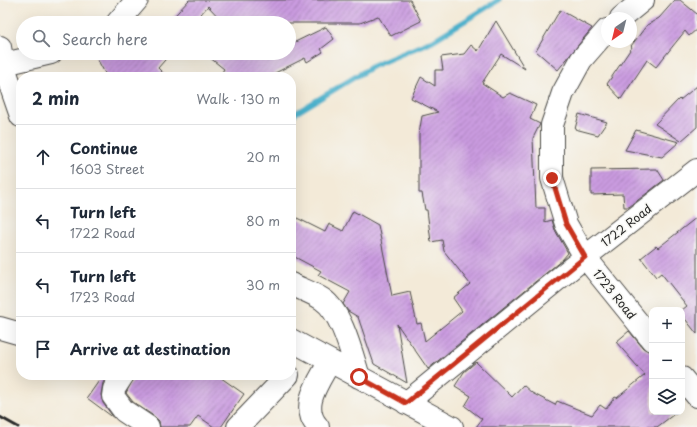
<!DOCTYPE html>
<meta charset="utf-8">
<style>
body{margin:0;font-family:"Playpen Sans",sans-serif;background:#f2f2f3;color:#1f2937}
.controls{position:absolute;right:12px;bottom:12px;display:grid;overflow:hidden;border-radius:8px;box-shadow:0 4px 16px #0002}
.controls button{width:36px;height:36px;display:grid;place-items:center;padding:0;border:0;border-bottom:1px solid #e0e1e3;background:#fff;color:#1f2937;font:20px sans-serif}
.compass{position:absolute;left:601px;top:12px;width:36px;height:36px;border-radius:50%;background:#fff;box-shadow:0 4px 16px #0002;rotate:215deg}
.stop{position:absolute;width:12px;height:12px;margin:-9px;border:3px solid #c8321e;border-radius:50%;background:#fff}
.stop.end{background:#c8321e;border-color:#fff;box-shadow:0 1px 4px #0008}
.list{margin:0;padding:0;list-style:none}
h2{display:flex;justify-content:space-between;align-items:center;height:52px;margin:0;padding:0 16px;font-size:17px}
h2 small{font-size:13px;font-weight:400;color:#747a83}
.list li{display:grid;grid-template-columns:26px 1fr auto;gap:12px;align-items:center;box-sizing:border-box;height:64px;padding:0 16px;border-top:1px solid #e0e1e3}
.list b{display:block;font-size:15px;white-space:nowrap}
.list p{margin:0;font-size:13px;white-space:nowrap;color:#747a83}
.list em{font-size:13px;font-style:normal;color:#747a83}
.icon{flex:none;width:22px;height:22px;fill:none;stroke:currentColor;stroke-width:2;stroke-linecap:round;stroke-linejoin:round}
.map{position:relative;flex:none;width:697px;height:427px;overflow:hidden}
.search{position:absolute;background:#fff;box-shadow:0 4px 16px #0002;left:16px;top:16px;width:280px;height:44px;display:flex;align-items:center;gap:10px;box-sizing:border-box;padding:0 14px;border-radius:22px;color:#747a83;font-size:15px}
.panel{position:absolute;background:#fff;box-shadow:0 4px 16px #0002;left:16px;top:72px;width:280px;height:308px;border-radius:16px}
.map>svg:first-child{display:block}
</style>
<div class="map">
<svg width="697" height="427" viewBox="0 0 697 427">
<defs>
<pattern id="building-hatch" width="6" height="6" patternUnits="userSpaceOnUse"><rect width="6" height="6" fill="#ca9be0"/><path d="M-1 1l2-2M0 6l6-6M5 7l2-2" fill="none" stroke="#a47fb6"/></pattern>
</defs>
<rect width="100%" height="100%" fill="#f6f6f2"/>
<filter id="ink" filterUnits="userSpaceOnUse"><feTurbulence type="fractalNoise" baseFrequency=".025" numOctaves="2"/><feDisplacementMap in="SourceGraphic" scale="8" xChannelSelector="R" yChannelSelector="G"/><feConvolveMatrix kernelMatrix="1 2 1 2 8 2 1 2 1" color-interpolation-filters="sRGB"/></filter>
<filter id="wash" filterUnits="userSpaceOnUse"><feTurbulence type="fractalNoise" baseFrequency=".012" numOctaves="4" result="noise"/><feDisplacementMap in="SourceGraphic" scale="16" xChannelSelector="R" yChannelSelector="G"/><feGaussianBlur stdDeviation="0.9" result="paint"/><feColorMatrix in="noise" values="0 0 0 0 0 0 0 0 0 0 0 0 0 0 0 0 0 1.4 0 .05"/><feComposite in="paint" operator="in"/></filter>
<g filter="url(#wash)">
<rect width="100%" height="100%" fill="#f3ead8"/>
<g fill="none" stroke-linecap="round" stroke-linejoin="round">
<path stroke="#4cb0cb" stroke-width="5.5" d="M291 116 373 66 432 41 499 0"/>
</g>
<g id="blocks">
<path fill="url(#building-hatch)" d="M189 0H410L421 21 391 36 378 16 360 23H224L208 6 193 23H168Z
M675 0H680L697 14V29L689 36 685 31 656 67 647 60 621 99 607 84 632 47 631 46 647 25 659 18Z
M560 10 592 28 558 70 536 51Z
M496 21 525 69 501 54 482 83 503 97 510 93 536 105 530 119 540 124 533 138 536 208H545V222L552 220 555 230 568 253 562 260 428 369 397 324 407 383 374 364 358 317 348 311 343 304 350 292 318 275 321 271 291 255V215L325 232 329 224 343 231 353 211 378 225 392 296 410 292 417 324 421 323 425 341 462 311 453 298 470 284 444 251 442 240 431 242 427 210H425L422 193H419V134L422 116 438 112 411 98 421 77 435 86V70H443L441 57 464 54 471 45 478 51Z
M326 27 334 39 321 49 323 52 307 62 305 58 267 77H219L224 69 204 53H289V45Z
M94 53H171L158 68 167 77H107Z
M697 86V127L681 141 655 124 679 99 680 100Z
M579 114 607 122 598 135 575 129Z
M636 130 679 142 662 157 625 150Z
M657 169 664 180 629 207H624L623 194 591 195V170Z
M697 217V334L682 315V310L687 306 661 273 656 277 641 258 656 246 658 248Z
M629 331 643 348 652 352V412H677L657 427H476L482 419 465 406 471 396 455 386 464 372 476 362 512 397 523 385 532 393 555 405 557 401 592 415 600 405 606 409 615 397 617 398 645 375 616 342Z
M103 375H108L103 383 101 395 103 403 114 418 87 398Z
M135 375H217L244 394 221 427H214L198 416 190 427H160L159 421 155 417 133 402 126 393Z"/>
</g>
</g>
<g filter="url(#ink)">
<use href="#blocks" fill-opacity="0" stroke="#494845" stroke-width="1"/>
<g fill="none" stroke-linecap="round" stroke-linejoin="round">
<defs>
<path id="minor" d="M621 18 643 0
M117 23 137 0
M607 30 581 60 563 93 552 125V178L566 224 585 257 652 340
M0 47 3 64 21 116
M0 65 51 53
M291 284C301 289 313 293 322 299 342 312 352 355 359 377
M0 328 21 334
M291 340 452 427
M123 375 114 389 113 396 124 411 148 427
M682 378 697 396
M406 403 585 257 697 170
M238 427 288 375
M318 427C299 406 319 382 330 361"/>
</defs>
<use href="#minor" stroke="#494845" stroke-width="24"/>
<use href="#minor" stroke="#fff" stroke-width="22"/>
<path stroke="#2b2b2b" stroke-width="3" d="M0 417 18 427"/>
</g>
</g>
<g fill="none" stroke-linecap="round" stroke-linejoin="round" filter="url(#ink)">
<path stroke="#c8321e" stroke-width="5" d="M359 377 406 403 585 257 566 224 552 178"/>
</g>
<g text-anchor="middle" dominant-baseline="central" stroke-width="3" stroke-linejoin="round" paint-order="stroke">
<g font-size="12" fill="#2b2b2b" stroke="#f6f6f2">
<text transform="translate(626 225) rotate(-38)">1722 Road</text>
<text transform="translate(615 294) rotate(51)">1723 Road</text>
</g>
</g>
</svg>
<div class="controls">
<button>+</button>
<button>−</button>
<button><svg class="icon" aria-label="layers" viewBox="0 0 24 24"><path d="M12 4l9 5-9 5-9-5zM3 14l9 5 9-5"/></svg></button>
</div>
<svg class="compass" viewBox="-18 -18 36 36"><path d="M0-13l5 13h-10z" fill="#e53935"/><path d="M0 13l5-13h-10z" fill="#747a83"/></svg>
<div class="stop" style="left:359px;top:377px"></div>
<div class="stop end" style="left:552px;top:178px"></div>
<div class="search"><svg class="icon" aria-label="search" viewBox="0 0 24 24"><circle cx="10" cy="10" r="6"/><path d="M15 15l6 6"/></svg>Search here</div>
<section class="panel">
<h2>2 min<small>Walk · 130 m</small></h2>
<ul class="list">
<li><svg class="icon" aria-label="ahead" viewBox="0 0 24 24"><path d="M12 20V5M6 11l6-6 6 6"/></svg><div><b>Continue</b><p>1603 Street</p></div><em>20 m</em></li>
<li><svg class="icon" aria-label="left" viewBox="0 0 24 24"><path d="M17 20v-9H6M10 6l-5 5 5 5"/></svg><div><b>Turn left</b><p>1722 Road</p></div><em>80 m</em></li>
<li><svg class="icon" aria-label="left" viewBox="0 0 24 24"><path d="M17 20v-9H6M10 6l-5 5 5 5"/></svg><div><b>Turn left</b><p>1723 Road</p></div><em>30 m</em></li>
<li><svg class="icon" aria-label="arrive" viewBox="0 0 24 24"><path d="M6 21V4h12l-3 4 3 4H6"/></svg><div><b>Arrive at destination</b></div></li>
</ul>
</section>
</div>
